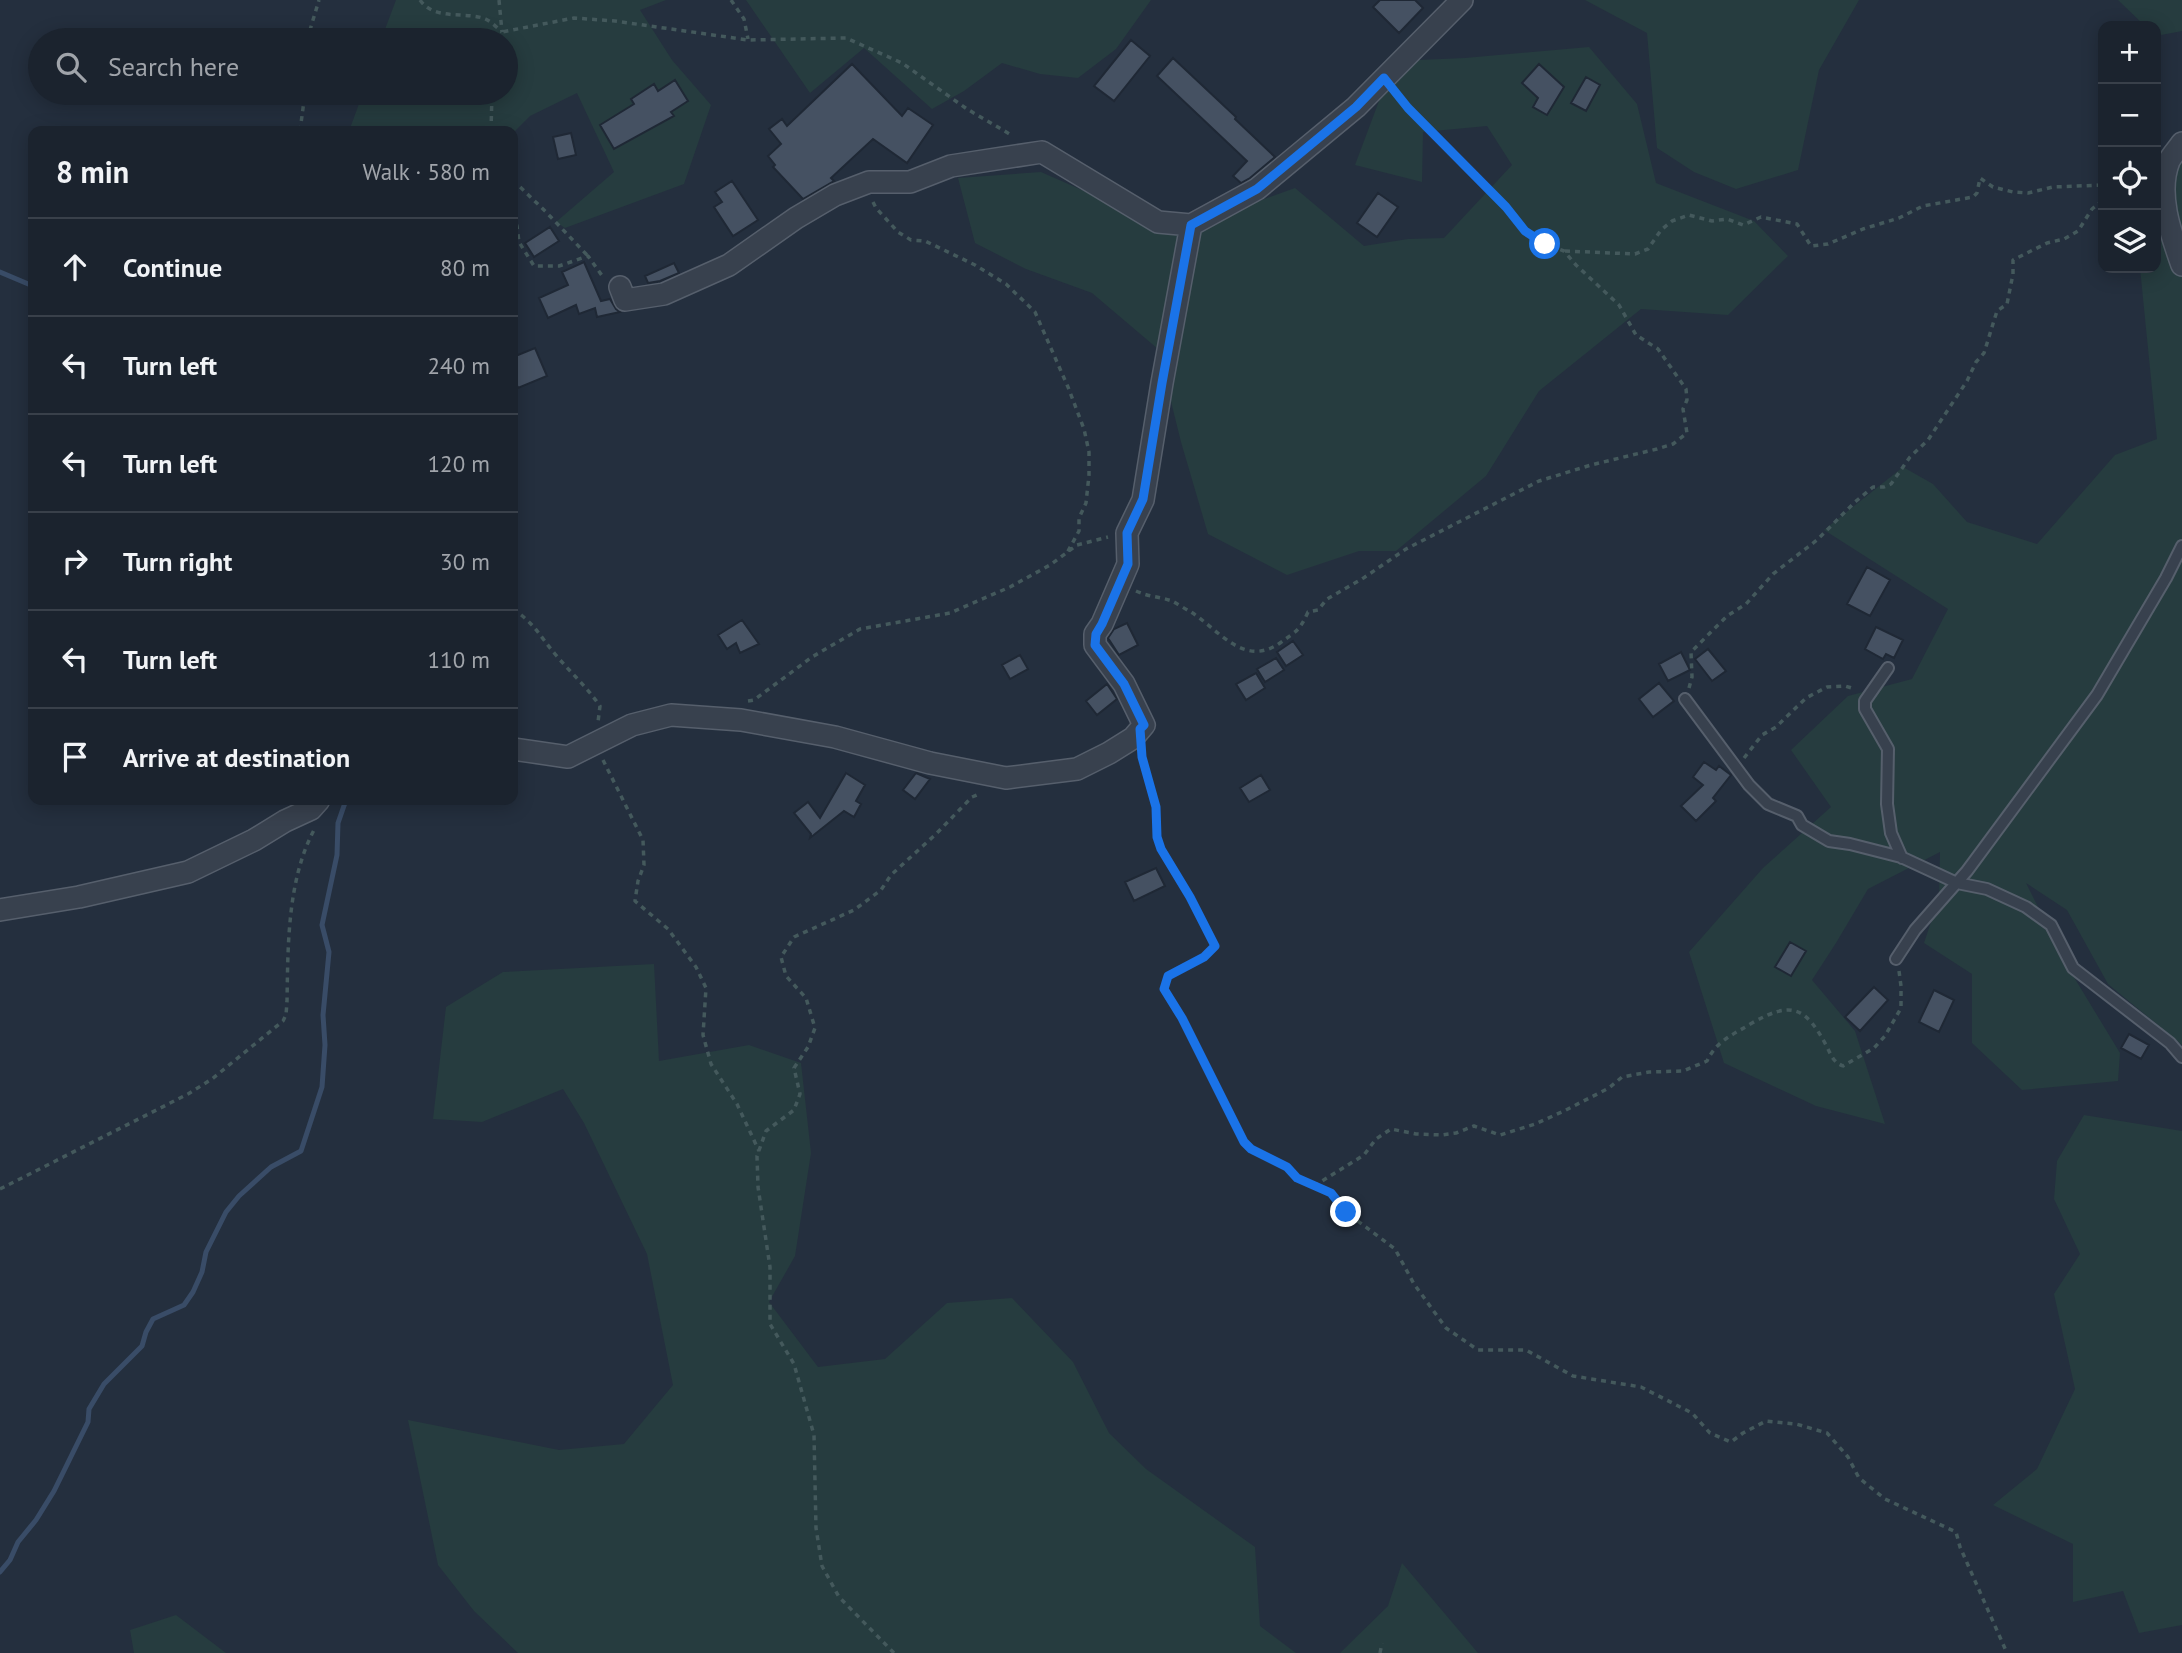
<!DOCTYPE html>
<meta charset="utf-8">
<style>
body{margin:0;font-family:"PT Sans",sans-serif;background:#242b36;color:#f1f3f6}
.controls{position:absolute;right:21px;top:21px;display:grid;overflow:hidden;border-radius:14px;box-shadow:0 4px 18px #0003}
.controls button{width:63px;height:63px;display:grid;place-items:center;padding:0;border:0;border-bottom:2px solid #39404a;background:#1b232e;color:#f1f3f6;font:35px sans-serif}
.stop{position:absolute;width:21px;height:21px;margin:-16px;border:5px solid #1a73e8;border-radius:50%;background:#fff}
.stop.end{background:#1a73e8;border-color:#fff;box-shadow:0 2px 7px #0008}
.list{margin:0;padding:0;list-style:none}
h2{display:flex;justify-content:space-between;align-items:center;height:91px;margin:0;padding:0 28px;font-size:30px}
h2 small{font-size:23px;font-weight:400;color:#a0a4aa}
.list li{display:grid;grid-template-columns:46px 1fr auto;gap:21px;align-items:center;box-sizing:border-box;height:98px;padding:0 28px;border-top:2px solid #39404a}
.list b{display:block;font-size:26px;white-space:nowrap}
.list em{font-size:23px;font-style:normal;color:#a0a4aa}
.icon{flex:none;width:38px;height:38px;fill:none;stroke:currentColor;stroke-width:2;stroke-linecap:round;stroke-linejoin:round}
.map{position:relative;flex:none;width:2182px;height:1653px;overflow:hidden}
.search{position:absolute;background:#1b232e;box-shadow:0 4px 18px #0003;left:28px;top:28px;width:490px;height:77px;display:flex;align-items:center;gap:18px;box-sizing:border-box;padding:0 24px;border-radius:38px;color:#a0a4aa;font-size:26px}
.panel{position:absolute;background:#1b232e;box-shadow:0 4px 18px #0003;left:28px;top:126px;width:490px;height:679px;border-radius:14px}
.map>svg:first-child{display:block}
</style>
<div class="map">
<svg width="2182" height="1653" viewBox="0 0 2182 1653">
<rect width="100%" height="100%" fill="#242f3e"/>
<path fill="#263c3f" d="M396 0H666L640 10 672 60 711 105 684 184 565 228 556 222 614 172 577 93 530 116 513 133V131H349L363 93H506V40H381Z
M746 0H1151L1116 49 1078 78 1040 74 1002 63 964 91 932 109 864 48 810 93Z
M1585 0H1859L1819 70 1798 170 1736 189 1694 172 1657 148 1647 33Z
M2118 0H2182V31L2156 36V26H2145Z
M1589 47 1637 104 1656 183 1754 221 1788 256 1728 315 1641 309 1539 391 1486 476 1396 551H1359L1287 575 1208 534 1181 442 1158 349 1092 293 1026 269 975 243 958 178 1041 172 1175 231 1295 188 1364 246 1408 239 1444 238 1512 165 1487 126 1423 132 1422 182 1355 165 1394 61 1465 58Z
M2182 152V1045L2108 984 2067 910 2026 883 2069 969 2120 1053 2118 1081 2022 1090 1972 1043V974L1924 943 1939 898 1940 852 1868 889 1836 943 1812 980 1855 1031 1885 1124 1816 1106 1724 1063 1689 952 1763 868 1831 807 1791 750 1848 696 1912 679 1948 609 1824 530 1903 467 1933 484 1967 522 2037 544 2115 455 2157 439 2140 268H2156V185Z
M654 964 659 1061 749 1045 801 1063 811 1153 795 1256 769 1302 818 1367 885 1359 947 1303 1012 1298 1073 1362 1109 1433 1146 1469 1255 1547 1260 1626 1296 1653H518L474 1611 438 1565 408 1420 559 1450 624 1444 673 1385 647 1254 584 1123 563 1089 482 1122 433 1119 446 1007 503 972Z
M2084 1115 2182 1131V1625L2139 1633 2123 1591 2073 1602V1544L1993 1505 2037 1469 2075 1389 2054 1294 2080 1254 2054 1199 2057 1161Z
M1402 1563 1478 1653H1340L1388 1606Z
M176 1615 226 1653H134L130 1630Z"/>
<g fill="none" stroke-linecap="round" stroke-linejoin="round">
<path stroke="#394c67" stroke-width="5" d="M0 272 33 286
M0 1572 10 1560 18 1542 36 1520 54 1491 88 1422 89 1409 104 1384 142 1346 146 1332 153 1319 184 1305 193 1292 202 1272 206 1252 226 1212 239 1196 271 1167 301 1151 322 1087 325 1045 323 1015 329 952 322 925 337 855 338 823 346 800"/>
</g>
<path fill="#455162" stroke="#1f2835" stroke-width="2" d="M1380 0H1415L1423 8 1399 33 1373 7Z
M1131 40 1150 56 1114 101 1094 86Z
M1173 58 1236 117 1235 119 1275 157 1250 178 1241 183 1233 176 1247 161 1157 76Z
M852 64 902 116 908 108 933 125 907 163 873 139 831 178 834 181 803 199 773 167 775 165 768 156 781 144 769 129 782 119 787 126Z
M1539 64 1564 87 1547 115 1533 107 1538 98 1522 83Z
M1586 77 1600 85 1586 111 1571 103Z
M675 80 688 101 671 112 674 116 614 149 600 125 634 104 631 99 654 84 658 91Z
M571 133 576 155 558 159 553 137Z
M732 181 758 220 733 236 714 207 722 202 715 192Z
M1378 193 1398 207 1377 237 1357 223Z
M550 227 559 241 534 257 525 243Z
M584 262 601 301 610 299 616 309 620 312 597 317 595 308 579 314 576 305 548 318 539 298 568 285 562 272Z
M674 263 679 273 660 281 648 283 645 276Z
M535 348 547 376 518 388 513 375V357Z
M1867 567 1890 580 1870 616 1847 604Z
M742 620 759 644 740 653 736 643 727 649 718 635Z
M1127 623 1138 645 1119 655 1108 638 1114 629Z
M1876 627 1903 640 1894 658 1886 654 1883 659 1865 649Z
M1293 641 1303 655 1286 666 1277 652Z
M1708 649 1726 671 1712 681 1695 659Z
M1681 652 1690 670 1668 681 1659 664Z
M1020 655 1028 669 1010 679 1002 665Z
M1276 658 1284 670 1265 682 1257 669Z
M1256 673 1265 688 1246 700 1236 684Z
M1659 683 1674 701 1653 717 1639 699Z
M1107 684 1117 699 1097 715 1086 701Z
M1704 762 1716 770 1719 766 1731 775 1713 798 1716 801 1696 821 1681 806 1703 785 1693 777Z
M846 773 865 785 856 801 861 804 854 817 844 811 810 838 811 834 794 813 808 802 820 818Z
M916 773 930 779 915 799 903 790Z
M1261 775 1270 790 1249 802 1240 788Z
M1156 868 1165 886 1134 901 1125 882Z
M1790 942 1806 951 1791 976 1775 967Z
M1874 987 1888 1000 1860 1031 1845 1017Z
M1934 990 1954 1000 1939 1032 1919 1022Z
M2129 1034 2149 1045 2141 1059 2121 1048Z"/>
<g fill="none" stroke-linecap="round" stroke-linejoin="round">
<defs>
<path id="service" d="M1888 668 1865 701V709L1888 749 1887 804 1891 833 1902 858
M1685 699 1749 785 1768 804 1797 816 1802 825 1829 841 1850 844 1901 857 1957 883 1987 889 2026 907 2051 925 2073 968 2170 1043 2182 1057
M1896 959 1915 930 1967 871 2097 695 2166 578 2182 546"/>
<path id="minor" d="M2182 143C2178 149 2172 155 2169 161 2156 194 2171 234 2182 265
M620 287 625 300 664 294 729 265 796 218 835 195 869 182H910L951 166 1042 152 1158 222 1191 225 1257 189 1356 107 1462 0
M513 749 568 757 632 725 671 715 741 720 835 737 930 763 1006 778 1077 769 1109 753 1133 738 1144 725 1124 684 1095 645V634L1102 624 1128 564 1127 533 1143 500 1162 383 1191 225
M0 910 79 897 188 872 254 840 285 821 311 809 319 800"/>
</defs>
<use href="#service" stroke="#565f6c" stroke-width="14"/>
<use href="#minor" stroke="#565f6c" stroke-width="24"/>
<path stroke="#44595c" stroke-width="3.5" stroke-dasharray="5 5" stroke-linecap="butt" d="M420 0C434 20 462 12 483 18 490 20 496 27 502 32
M499 0 502 32
M731 0 744 19 748 39
M307 40 319 0
M499 40 502 32 574 18 615 21 748 40 846 38 902 63 967 109 1013 136
M300 131 305 93
M491 131 492 93
M513 180 546 212 588 256
M873 202 876 208 898 232 911 240 925 241 975 265 1006 284 1035 312 1068 387 1084 429 1089 452V475L1086 503 1079 518V531L1067 553
M513 215 517 226 519 242 534 266H559L588 256 603 277
M1565 251 1635 254 1648 249 1661 230 1672 221 1689 215 1712 221 1727 219 1743 225 1761 217 1797 224 1811 246 1828 244 1863 229 1899 218 1923 206 1973 197 1977 193 1980 178 1993 187 2013 192 2028 193 2053 187 2103 185
M1136 591C1149 597 1161 597 1172 601 1178 604 1185 609 1191 612 1219 630 1244 668 1280 643 1296 631 1299 632 1308 612L1318 610 1327 599 1362 579 1406 549 1539 481 1591 465 1657 449 1673 444 1687 433 1683 409 1687 400 1686 389 1658 349 1636 335 1619 305 1576 265 1564 251 1545 244 1525 231 1506 207 1408 108 1395 92
M513 609C535 624 539 635 555 654 570 672 586 686 600 706L598 722
M1689 688 1692 677 1691 652 1727 616 1746 604 1773 574 1817 540 1855 502 1873 487H1884L1891 484 1910 457 1928 440 1967 381 1976 362 1984 353 1997 311 2007 304 2013 274V260L2047 243 2064 239 2078 231 2092 209 2103 200
M748 701 754 700 812 657 860 629 950 613 1010 587 1050 565 1077 545 1108 537
M1142 756 1156 807 1157 837 1161 849 1179 883 1190 897 1215 946 1204 957 1168 976 1164 989 1183 1018 1245 1142 1251 1149 1287 1167 1297 1178 1330 1193 1346 1212 1395 1249 1414 1284 1446 1328 1478 1350H1526L1573 1376 1641 1387 1692 1413 1710 1433 1731 1442 1743 1433 1766 1421 1796 1424 1827 1433 1848 1457 1859 1478 1885 1499 1956 1532 1960 1547 2007 1653
M1744 758 1762 735 1776 727 1806 698 1827 687 1845 686 1855 689
M603 760 643 840 644 865 638 881 635 901 668 929 696 967 706 988 703 1035 711 1064 737 1104 759 1151
M1314 1186 1364 1155 1376 1139 1391 1129 1416 1134 1442 1135 1456 1133 1474 1126 1500 1135 1535 1124 1564 1111 1609 1088 1622 1077 1649 1072 1683 1071 1707 1061C1717 1040 1733 1035 1752 1023 1791 1001 1805 1006 1826 1045 1831 1055 1833 1062 1843 1066L1874 1048 1885 1036 1901 1008V986L1899 971
M0 1189 188 1094 212 1079 283 1021 286 1015 287 1002C288 947 287 881 314 830
M894 1653 839 1597 822 1566 816 1528 814 1435 794 1364 770 1324V1267L758 1187 757 1156 766 1131 794 1110 800 1094 794 1068 808 1047 815 1028 806 998 786 976 781 957 794 937 854 910 881 890 891 875 936 834 972 797 979 794
M1380 1653 1382 1643"/>
<use href="#service" stroke="#38414e" stroke-width="10"/>
<use href="#minor" stroke="#38414e" stroke-width="21"/>
</g>
<g fill="none" stroke-linecap="round" stroke-linejoin="round">
<path stroke="#1a73e8" stroke-width="9" d="M1346 1212 1331 1193 1297 1178 1287 1167 1251 1149 1244 1142 1182 1018 1164 989 1168 976 1204 957 1215 946 1190 897 1161 849 1157 837 1156 807 1142 757 1140 729 1144 725 1124 684 1095 645 1096 634 1102 624 1128 564 1127 533 1143 499 1162 383 1191 225 1257 189 1356 107 1384 78 1408 108 1506 207 1525 231 1545 244"/>
</g>
</svg>
<div class="controls">
<button>+</button>
<button>−</button>
<button><svg class="icon" aria-label="locate" viewBox="0 0 24 24"><circle cx="12" cy="12" r="6"/><path d="M12 2v4M12 18v4M2 12h4M18 12h4"/></svg></button>
<button><svg class="icon" aria-label="layers" viewBox="0 0 24 24"><path d="M12 4l9 5-9 5-9-5zM3 14l9 5 9-5"/></svg></button>
</div>
<div class="stop" style="left:1545px;top:244px"></div>
<div class="stop end" style="left:1346px;top:1212px"></div>
<div class="search"><svg class="icon" aria-label="search" viewBox="0 0 24 24"><circle cx="10" cy="10" r="6"/><path d="M15 15l6 6"/></svg>Search here</div>
<section class="panel">
<h2>8 min<small>Walk · 580 m</small></h2>
<ul class="list">
<li><svg class="icon" aria-label="ahead" viewBox="0 0 24 24"><path d="M12 20V5M6 11l6-6 6 6"/></svg><div><b>Continue</b></div><em>80 m</em></li>
<li><svg class="icon" aria-label="left" viewBox="0 0 24 24"><path d="M17 20v-9H6M10 6l-5 5 5 5"/></svg><div><b>Turn left</b></div><em>240 m</em></li>
<li><svg class="icon" aria-label="left" viewBox="0 0 24 24"><path d="M17 20v-9H6M10 6l-5 5 5 5"/></svg><div><b>Turn left</b></div><em>120 m</em></li>
<li><svg class="icon" aria-label="right" viewBox="0 0 24 24"><path d="M7 20v-9h11M14 6l5 5-5 5"/></svg><div><b>Turn right</b></div><em>30 m</em></li>
<li><svg class="icon" aria-label="left" viewBox="0 0 24 24"><path d="M17 20v-9H6M10 6l-5 5 5 5"/></svg><div><b>Turn left</b></div><em>110 m</em></li>
<li><svg class="icon" aria-label="arrive" viewBox="0 0 24 24"><path d="M6 21V4h12l-3 4 3 4H6"/></svg><div><b>Arrive at destination</b></div></li>
</ul>
</section>
</div>
